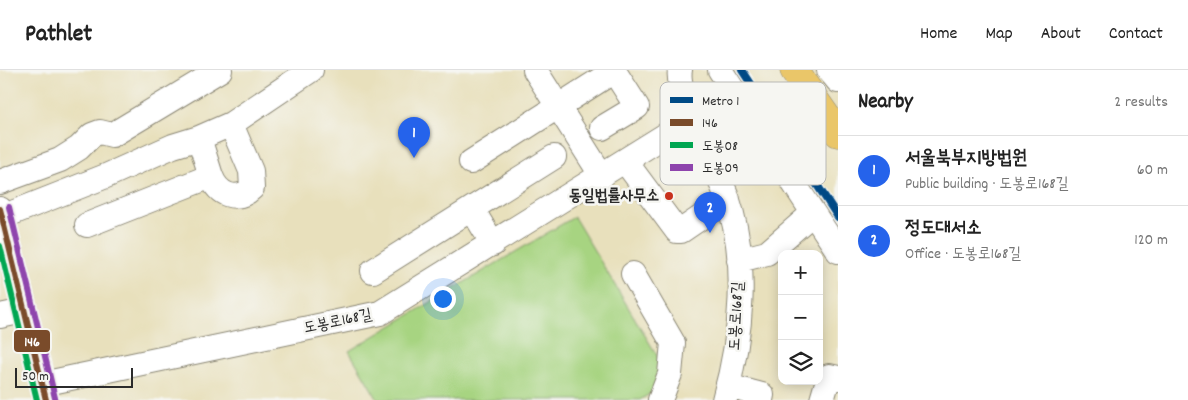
<!DOCTYPE html>
<meta charset="utf-8">
<style>
body{margin:0;font-family:Dekko,"Poor Story",sans-serif;background:#f2f2f2;color:#222}
.controls{position:absolute;right:15px;bottom:15px;display:grid;overflow:hidden;border-radius:10px;box-shadow:0 2px 12px #0003}
.controls button{width:45px;height:45px;display:grid;place-items:center;padding:0;border:0;border-bottom:1px solid #e0e0e0;background:#fff;color:#222;font:25px sans-serif}
.scale{position:absolute;left:15px;bottom:12px;width:118px;box-sizing:border-box;padding-left:5px;border:2px solid #2b2b2b;border-top:0;font-size:14px;line-height:18px;white-space:nowrap;color:#2b2b2b;-webkit-text-stroke:4px #f6f6f2;paint-order:stroke}
.you{position:absolute;left:442px;top:228px;width:18px;height:18px;margin:-12px;border:4px solid #fff;border-radius:50%;background:#1a73e8;box-shadow:0 0 0 8px #1a73e833}
.badge{display:grid;place-items:center;width:32px;height:32px;border-radius:50%;background:#2563eb;color:#fff;font-size:16px;font-weight:700}
.pin{position:absolute;translate:-50% -41px;filter:drop-shadow(0 1px 2px #0008)}
.pin::after{content:'';position:absolute;top:26px;width:18px;height:15px;background:inherit;clip-path:polygon(0 0,100% 0,50% 100%)}
.list{margin:0;padding:0;list-style:none}
h2{display:flex;justify-content:space-between;align-items:center;height:65px;margin:0;padding:0 20px;font-size:21px}
h2 small{font-size:16px;font-weight:400;color:#767676}
.list li{display:grid;grid-template-columns:32px 1fr auto;gap:15px;align-items:center;box-sizing:border-box;height:70px;padding:0 20px;border-top:1px solid #e0e0e0}
.list b{display:block;font-size:19px;white-space:nowrap}
.list p{margin:0;font-size:16px;white-space:nowrap;color:#767676}
.list em{font-size:16px;font-style:normal;color:#767676}
.icon{flex:none;width:28px;height:28px;fill:none;stroke:currentColor;stroke-width:2;stroke-linecap:round;stroke-linejoin:round}
.map{position:relative;flex:none;width:838px;height:330px;overflow:hidden}
header{display:flex;align-items:center;gap:30px;box-sizing:border-box;height:70px;padding:0 25px;background:#fff;border-bottom:1px solid #e0e0e0}
header strong{font-size:24px}
nav{display:flex;gap:28px;margin-inline-start:auto;font-size:18px}
main{display:flex}
aside{flex:1;background:#fff}
.map>svg:first-child{display:block}
</style>
<header>
<strong>Pathlet</strong>
<nav><a>Home</a><a>Map</a><a>About</a><a>Contact</a></nav>
</header>
<main>
<div class="map">
<svg width="838" height="330" viewBox="0 0 838 330">
<rect width="100%" height="100%" fill="#f6f6f2"/>
<filter id="ink" filterUnits="userSpaceOnUse"><feTurbulence type="fractalNoise" baseFrequency=".02" numOctaves="2"/><feDisplacementMap in="SourceGraphic" scale="10" xChannelSelector="R" yChannelSelector="G"/><feConvolveMatrix kernelMatrix="1 2 1 2 8 2 1 2 1" color-interpolation-filters="sRGB"/></filter>
<filter id="wash" filterUnits="userSpaceOnUse"><feTurbulence type="fractalNoise" baseFrequency=".0096" numOctaves="4" result="noise"/><feDisplacementMap in="SourceGraphic" scale="20" xChannelSelector="R" yChannelSelector="G"/><feGaussianBlur stdDeviation="1.12" result="paint"/><feColorMatrix in="noise" values="0 0 0 0 0 0 0 0 0 0 0 0 0 0 0 0 0 1.4 0 .05"/><feComposite in="paint" operator="in"/></filter>
<g filter="url(#wash)">
<rect width="100%" height="100%" fill="#e8e0bc"/>
<path fill="#a7d481" stroke="#698056" d="M574 147 661 292 656 320 640 330H378L349 281Z"/>
</g>
<g filter="url(#ink)">
<g fill="none" stroke-linecap="round" stroke-linejoin="round">
<defs>
<path id="minor" d="M535 0 602 106
M680 0C675 25 717 99 727 127 749 192 742 266 724 330
M720 0 838 181
M829 0 838 11
M625 91 677 161H681L728 129
M471 92 614 1 637 37 602 58
M211 106C218 125 237 133 252 118L251 101 231 54
M0 112 60 90 79 78 92 65 100 62 112 65 220 0
M0 139 46 329
M472 139 493 174
M2 147 106 106 173 76 199 68 231 54 311 0
M87 155 211 106 199 68
M739 190 767 183 813 143
M373 201 554 87
M633 204 673 273 670 304 660 330
M0 246 24 241
M42 314 380 243 693 48
M728 316 762 325 761 330
M822 330 829 306 838 308"/>
<path id="major" d="M794 0 838 63"/>
</defs>
<use href="#minor" stroke="#8a8674" stroke-width="26"/>
<use href="#major" stroke="#8a8674" stroke-width="29"/>
<use href="#minor" stroke="#fff" stroke-width="24"/>
<use href="#major" stroke="#eac669" stroke-width="28"/>
<defs>
<path id="bus-1" d="M0 139 46 330"/>
<path id="bus-2" d="M0 176 37 330"/>
<path id="bus-3" d="M9 137 55 328"/>
</defs>
<use href="#bus-1" stroke="#f6f6f2" stroke-width="10"/>
<use href="#bus-2" stroke="#f6f6f2" stroke-width="10"/>
<use href="#bus-3" stroke="#f6f6f2" stroke-width="10"/>
<use href="#bus-1" stroke="#7a4b2a" stroke-width="6"/>
<use href="#bus-2" stroke="#00a651" stroke-width="6"/>
<use href="#bus-3" stroke="#8e44ad" stroke-width="6"/>
<defs>
<path id="metro-1" d="M742 0 838 147"/>
</defs>
<use href="#metro-1" stroke="#f6f6f2" stroke-width="11"/>
<use href="#metro-1" stroke="#004a85" stroke-width="8"/>
</g>
</g>
<circle fill="#c8321e" stroke="#f6f6f2" stroke-width="2" cx="669" cy="126" r="5"/>
<g text-anchor="middle" dominant-baseline="central" stroke-width="5" stroke-linejoin="round" paint-order="stroke">
<g font-size="16" font-weight="bold" fill="#2b2b2b" stroke="#f6f6f2" text-anchor="end">
<text x="659" y="126">동일법률사무소</text>
</g>
<g font-size="16" fill="#2b2b2b" stroke="#f6f6f2">
<text transform="translate(737 246) rotate(-87)">도봉로168길</text>
<text transform="translate(338 252) rotate(-12)">도봉로168길</text>
</g>
</g>
<rect x="660" y="12" width="166" height="103" rx="8" fill="#f6f6f2" stroke="#b9b9b6" stroke-width="1"/>
<rect x="670" y="27" width="23" height="6" fill="#004a85"/>
<rect x="670" y="49" width="23" height="7" fill="#7a4b2a"/>
<rect x="670" y="72" width="23" height="6" fill="#00a651"/>
<rect x="670" y="94" width="23" height="7" fill="#8e44ad"/>
<g font-size="14" fill="#2b2b2b">
<text x="702" y="35">Metro 1</text>
<text x="702" y="57">146</text>
<text x="702" y="80">도봉08</text>
<text x="702" y="102">도봉09</text>
</g>
<rect stroke="#f6f6f2" stroke-width="2" x="13" y="259" width="38" height="24" rx="5" fill="#7a4b2a"/>
<g font-size="14" text-anchor="middle" font-weight="bold" fill="#fff">
<text x="32" y="276">146</text>
</g>
</svg>
<div class="controls">
<button>+</button>
<button>−</button>
<button><svg class="icon" aria-label="layers" viewBox="0 0 24 24"><path d="M12 4l9 5-9 5-9-5zM3 14l9 5 9-5"/></svg></button>
</div>
<div class="scale">50 m</div>
<div class="you"></div>
<div class="pin badge" style="left:414px;top:88px">1</div>
<div class="pin badge" style="left:710px;top:163px">2</div>
</div>
<aside>
<h2>Nearby<small>2 results</small></h2>
<ul class="list">
<li><span class="badge">1</span><div><b>서울북부지방법원</b><p>Public building · 도봉로168길</p></div><em>60 m</em></li>
<li><span class="badge">2</span><div><b>정도대서소</b><p>Office · 도봉로168길</p></div><em>120 m</em></li>
</ul>
</aside>
</main>
